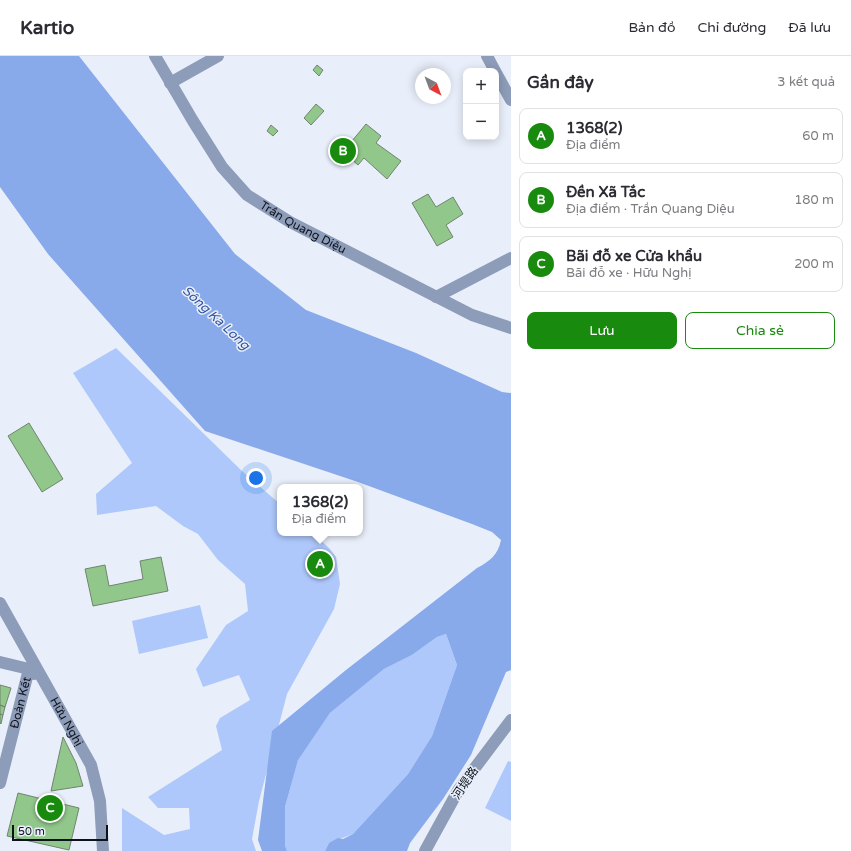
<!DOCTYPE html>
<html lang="vi">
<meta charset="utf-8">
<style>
body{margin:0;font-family:"Varela Round","Noto Sans SC",sans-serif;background:#f7f7f7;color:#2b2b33}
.controls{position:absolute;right:12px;top:12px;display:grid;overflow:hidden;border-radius:8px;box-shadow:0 2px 10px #0003}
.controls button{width:36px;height:36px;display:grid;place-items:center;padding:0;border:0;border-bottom:1px solid #e1e1e2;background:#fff;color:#2b2b33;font:20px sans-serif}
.compass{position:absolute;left:415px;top:12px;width:36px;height:36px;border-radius:50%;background:#fff;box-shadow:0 2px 10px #0003;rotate:139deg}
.scale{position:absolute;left:12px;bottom:10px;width:96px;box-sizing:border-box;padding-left:4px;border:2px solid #0e121b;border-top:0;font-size:11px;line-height:14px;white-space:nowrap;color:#0e121b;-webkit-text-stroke:3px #e9effa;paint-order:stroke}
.you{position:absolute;left:256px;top:422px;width:14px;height:14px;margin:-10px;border:3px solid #fff;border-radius:50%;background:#1a73e8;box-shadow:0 0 0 6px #1a73e833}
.badge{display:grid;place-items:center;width:26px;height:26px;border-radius:50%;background:#188a0e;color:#fff;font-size:13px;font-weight:700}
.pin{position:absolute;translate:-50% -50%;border:2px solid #fff;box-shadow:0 1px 4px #0006}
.popup{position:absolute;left:277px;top:428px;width:86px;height:52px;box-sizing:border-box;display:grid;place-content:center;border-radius:8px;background:#fff;filter:drop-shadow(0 1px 3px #0005);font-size:13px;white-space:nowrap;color:#7c7c81}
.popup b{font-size:15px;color:#2b2b33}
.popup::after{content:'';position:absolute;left:50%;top:100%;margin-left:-8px;border:8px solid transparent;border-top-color:#fff}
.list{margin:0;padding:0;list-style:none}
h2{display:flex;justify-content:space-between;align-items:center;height:52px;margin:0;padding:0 16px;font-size:17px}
h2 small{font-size:13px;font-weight:400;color:#7c7c81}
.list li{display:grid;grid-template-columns:26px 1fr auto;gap:12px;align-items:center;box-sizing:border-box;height:56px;margin:0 8px 8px;padding:0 8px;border:1px solid #e1e1e2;border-radius:8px}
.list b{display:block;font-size:15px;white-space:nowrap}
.list p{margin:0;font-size:13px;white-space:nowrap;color:#7c7c81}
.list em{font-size:13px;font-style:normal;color:#7c7c81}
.actions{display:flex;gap:8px;padding:12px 16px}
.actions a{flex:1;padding:9px 0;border:1px solid #188a0e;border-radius:8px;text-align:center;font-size:14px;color:#188a0e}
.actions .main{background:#188a0e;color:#fff}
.map{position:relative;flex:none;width:511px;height:795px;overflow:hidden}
header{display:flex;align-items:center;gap:24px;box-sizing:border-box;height:56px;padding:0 20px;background:#fff;border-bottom:1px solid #e1e1e2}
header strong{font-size:19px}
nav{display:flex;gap:22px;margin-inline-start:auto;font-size:14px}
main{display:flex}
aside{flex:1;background:#fff}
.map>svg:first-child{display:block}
</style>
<header>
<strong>Kartio</strong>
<nav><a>Bản đồ</a><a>Chỉ đường</a><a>Đã lưu</a></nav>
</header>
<main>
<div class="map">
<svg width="511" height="795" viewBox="0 0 511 795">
<rect width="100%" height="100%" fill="#e9effa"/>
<path fill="#aec8fb" d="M116 292 242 415 280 448V477H313L329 492 336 501 340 528 334 553 287 638 259 745 252 783 256 795H122V752L164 779 190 773 189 752H158L148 741 222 694 216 670 220 662 250 644 239 619 203 631 196 613 226 569 248 555 245 528 218 504 198 478 183 470 156 450 97 459 96 438 132 407 73 317Z
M200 549 208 582 139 598 132 565Z
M446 578 457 609 432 680 408 718 353 778 329 787 325 795H287L285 791V751L298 703 330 657 384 613 412 599 437 581Z
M508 705 511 706V765L485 752Z"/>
<path fill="#88a9ea" d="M0 0H79L235 198 306 254 416 297 502 336 511 337V614L506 616 471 699 443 743 410 787 407 795H325L329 787 338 782 343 783 353 778 408 718 432 680 457 609 446 578 437 581 412 599 384 613 330 657 298 704 285 751V790L287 795H262L258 784 272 675 346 614 477 512C490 505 498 499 501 484L492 476 472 468 358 426 205 375 48 198 0 131Z"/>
<path fill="#91c78b" stroke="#71846e" d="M317 9 323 14 319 20 313 14Z
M316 48 324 55 311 69 304 62Z
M366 68 381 80 376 87 401 105 387 123 364 102 358 109 343 96Z
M271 69 278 75 273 80 267 75Z
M428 138 436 151 453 141 463 158 446 169 453 181 437 190 412 147Z
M29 367 63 423 42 436 8 380Z
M161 501 168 535 93 550 85 513 105 509 109 530 143 523 140 505Z
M0 629 11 632 5 651 0 649Z
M0 649 5 651 3 659 0 658Z
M0 658 3 659 1 668 0 667Z
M63 681 76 707 83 730 51 735Z
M18 737 79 752 69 794 7 780Z"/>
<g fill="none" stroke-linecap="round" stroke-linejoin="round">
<g stroke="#8d9cb9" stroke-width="12">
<path id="s1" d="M155 0 193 65 222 111 247 139 290 166 472 259 511 272"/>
<path d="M487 0 495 15"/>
<path d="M496 17 511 44"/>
<path d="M170 27 218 0"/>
<path d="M436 241 511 202"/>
<path id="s2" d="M0 547 91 709 100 745 103 795"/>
<path d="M0 606 29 613 34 618"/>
<path id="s3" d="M0 727 29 613"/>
<path d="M425 795 459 733 511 664"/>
</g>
</g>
<g text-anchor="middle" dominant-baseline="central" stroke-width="3" stroke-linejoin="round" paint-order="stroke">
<g font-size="12" fill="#0e121b" stroke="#e9effa">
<text stroke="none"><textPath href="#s1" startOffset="232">Trần Quang Diệu</textPath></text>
<text stroke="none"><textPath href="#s3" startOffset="83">Đoàn Kết</textPath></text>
<text stroke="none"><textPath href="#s2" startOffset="136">Hữu Nghị</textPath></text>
<text transform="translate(465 727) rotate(-56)">河堤路</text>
</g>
<g font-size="13" font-style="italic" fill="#2e519e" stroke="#e9effa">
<text transform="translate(216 262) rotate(43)">Sông Ka Long</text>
</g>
</g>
</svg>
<div class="controls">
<button>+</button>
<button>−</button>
</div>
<svg class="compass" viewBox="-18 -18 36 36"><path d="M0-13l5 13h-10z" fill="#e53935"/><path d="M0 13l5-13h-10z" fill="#7c7c81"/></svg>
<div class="scale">50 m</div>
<div class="you"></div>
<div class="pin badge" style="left:320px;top:508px">A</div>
<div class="popup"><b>1368(2)</b>Địa điểm</div>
<div class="pin badge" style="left:343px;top:95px">B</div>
<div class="pin badge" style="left:50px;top:752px">C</div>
</div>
<aside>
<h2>Gần đây<small>3 kết quả</small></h2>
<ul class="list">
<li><span class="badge">A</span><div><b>1368(2)</b><p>Địa điểm</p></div><em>60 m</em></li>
<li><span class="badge">B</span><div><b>Đền Xã Tắc</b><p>Địa điểm · Trần Quang Diệu</p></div><em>180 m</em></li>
<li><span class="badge">C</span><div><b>Bãi đỗ xe Cửa khẩu</b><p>Bãi đỗ xe · Hữu Nghị</p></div><em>200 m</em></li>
</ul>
<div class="actions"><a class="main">Lưu</a><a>Chia sẻ</a></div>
</aside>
</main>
